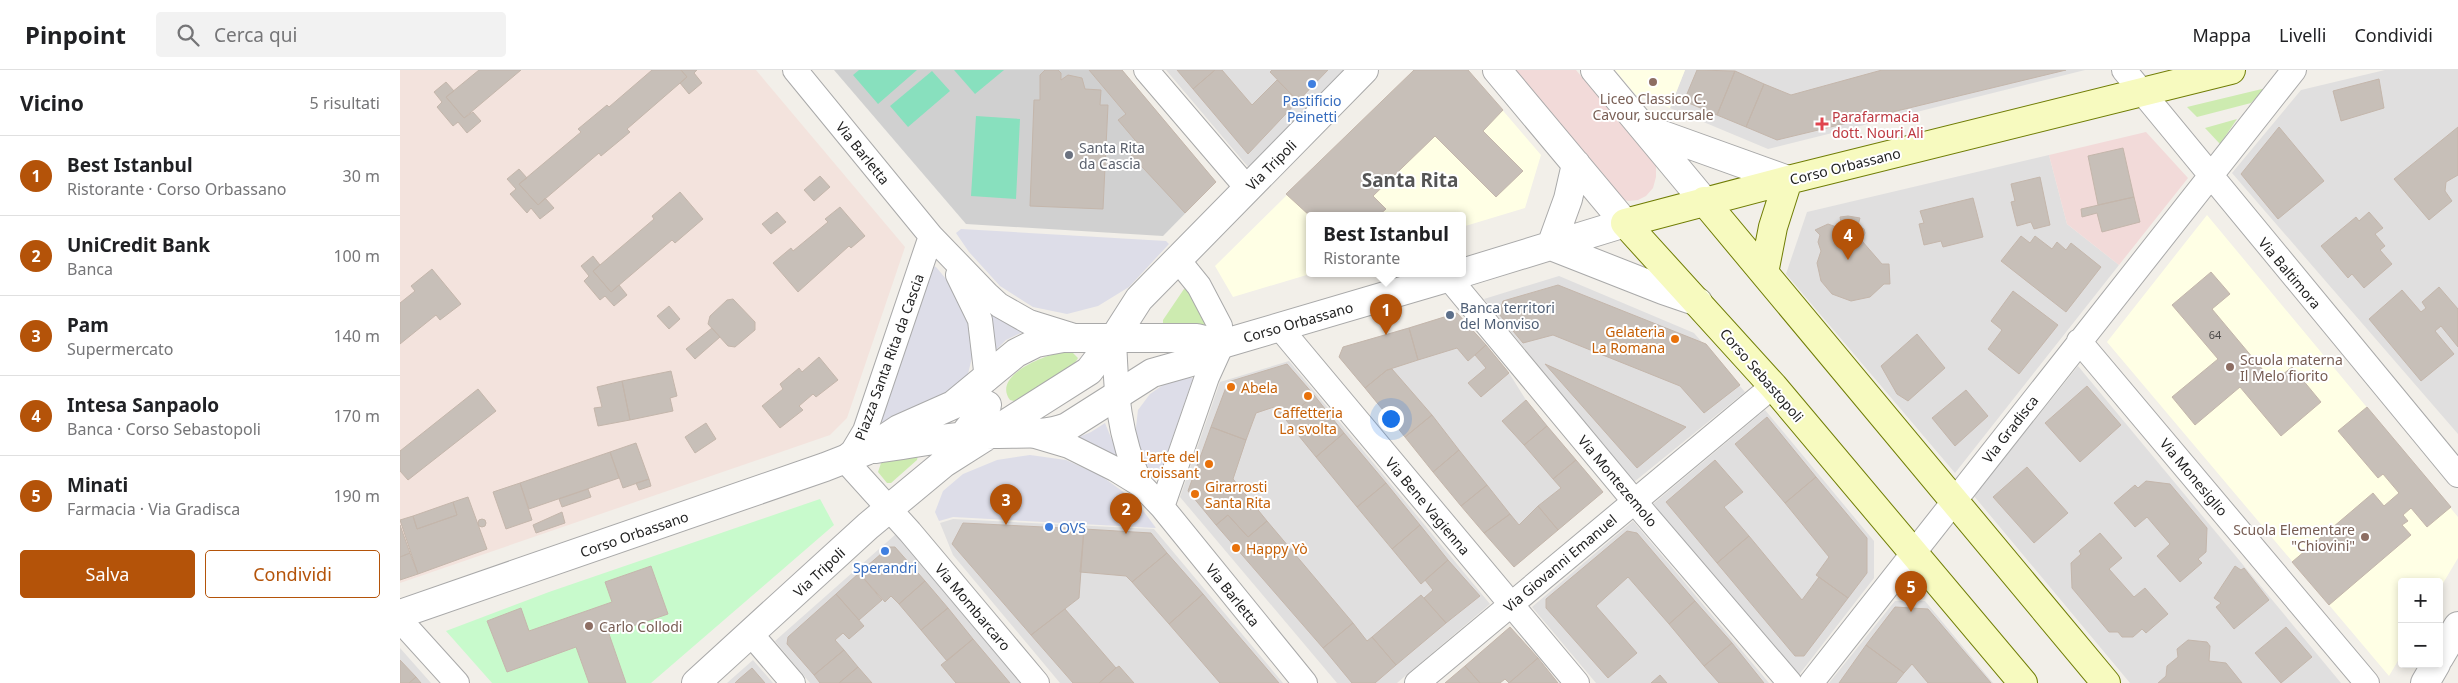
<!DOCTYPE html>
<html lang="it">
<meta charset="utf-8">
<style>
body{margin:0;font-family:"Noto Sans",sans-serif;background:#f2f2f2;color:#202124}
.controls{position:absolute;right:15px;bottom:15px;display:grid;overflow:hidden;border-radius:5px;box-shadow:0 2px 8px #0003}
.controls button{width:45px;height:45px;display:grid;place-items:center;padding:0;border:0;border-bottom:1px solid #e0e0e0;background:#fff;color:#202124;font:25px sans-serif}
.you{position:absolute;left:990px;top:348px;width:18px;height:18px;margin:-12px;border:4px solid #fff;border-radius:50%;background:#1a73e8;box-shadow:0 0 0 8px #1a73e833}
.badge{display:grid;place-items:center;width:32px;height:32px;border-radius:50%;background:#b45309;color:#fff;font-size:16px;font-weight:700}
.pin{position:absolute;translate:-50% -41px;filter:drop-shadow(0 1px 2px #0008)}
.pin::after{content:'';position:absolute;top:26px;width:18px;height:15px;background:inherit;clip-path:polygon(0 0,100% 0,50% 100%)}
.popup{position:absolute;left:906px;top:142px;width:160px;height:65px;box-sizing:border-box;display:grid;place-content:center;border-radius:5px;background:#fff;filter:drop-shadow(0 1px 4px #0005);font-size:16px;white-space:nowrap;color:#757577}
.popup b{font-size:19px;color:#202124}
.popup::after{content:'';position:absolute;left:50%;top:100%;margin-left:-10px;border:10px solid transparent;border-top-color:#fff}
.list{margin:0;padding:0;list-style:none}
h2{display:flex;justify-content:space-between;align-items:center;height:65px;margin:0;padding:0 20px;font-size:21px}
h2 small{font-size:16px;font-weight:400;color:#757577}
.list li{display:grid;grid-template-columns:32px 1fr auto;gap:15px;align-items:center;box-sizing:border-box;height:80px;padding:0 20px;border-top:1px solid #e0e0e0}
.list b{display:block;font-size:19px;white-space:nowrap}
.list p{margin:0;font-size:16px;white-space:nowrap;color:#757577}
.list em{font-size:16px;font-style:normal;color:#757577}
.actions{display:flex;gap:10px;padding:15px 20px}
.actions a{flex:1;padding:11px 0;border:1px solid #b45309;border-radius:5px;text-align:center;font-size:18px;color:#b45309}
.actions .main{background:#b45309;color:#fff}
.icon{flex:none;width:28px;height:28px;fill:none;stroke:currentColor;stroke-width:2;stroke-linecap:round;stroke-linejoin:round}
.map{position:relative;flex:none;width:2058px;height:613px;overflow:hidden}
header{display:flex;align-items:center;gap:30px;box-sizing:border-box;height:70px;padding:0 25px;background:#fff;border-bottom:1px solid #e0e0e0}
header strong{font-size:24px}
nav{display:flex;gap:28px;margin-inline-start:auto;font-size:18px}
.search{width:350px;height:45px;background:#f2f2f2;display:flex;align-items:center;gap:12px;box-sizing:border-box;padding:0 18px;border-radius:5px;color:#757577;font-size:19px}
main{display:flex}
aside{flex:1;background:#fff}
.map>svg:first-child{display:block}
</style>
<header>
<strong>Pinpoint</strong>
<div class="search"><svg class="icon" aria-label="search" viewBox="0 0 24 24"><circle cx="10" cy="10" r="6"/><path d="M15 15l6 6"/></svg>Cerca qui</div>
<nav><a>Mappa</a><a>Livelli</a><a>Condividi</a></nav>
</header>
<main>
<aside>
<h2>Vicino<small>5 risultati</small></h2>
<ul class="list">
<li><span class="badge">1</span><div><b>Best Istanbul</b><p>Ristorante · Corso Orbassano</p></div><em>30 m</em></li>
<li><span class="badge">2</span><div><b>UniCredit Bank</b><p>Banca</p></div><em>100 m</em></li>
<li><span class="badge">3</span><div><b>Pam</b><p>Supermercato</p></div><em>140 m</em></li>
<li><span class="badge">4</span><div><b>Intesa Sanpaolo</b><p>Banca · Corso Sebastopoli</p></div><em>170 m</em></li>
<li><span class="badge">5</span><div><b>Minati</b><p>Farmacia · Via Gradisca</p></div><em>190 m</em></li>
</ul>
<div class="actions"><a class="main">Salva</a><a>Condividi</a></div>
</aside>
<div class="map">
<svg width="2058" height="613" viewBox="0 0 2058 613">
<rect width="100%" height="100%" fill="#f2efe9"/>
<path fill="#e0dfdf" d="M766 0H946L849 98Z
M1285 0H1685L1368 79 1270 38Z
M1985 0H2058V364L1832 103 1901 20Z
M1649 85 1667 154 1719 195 1555 403 1386 204 1407 142Z
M1159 206 1294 263 1345 322 1234 412 1084 229Z
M1057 243 1086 275 1109 303 1126 330 1203 422 1114 497 939 287 943 277Z
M889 291 1090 534 997 613H937L780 427 820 312Z
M1678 296 1941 613H1730L1574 426Z
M1365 340 1474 471V508L1398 606 1253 434Z
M553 449 754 459 883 613H660L553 485 540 453Z
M1233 451 1369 613H1196L1132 537Z
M496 464 621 613H410L375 571Z
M1495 531H1525L1593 613H1429Z
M0 578 31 613H0Z
M353 590 373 613H327Z"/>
<path fill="#f2dad9" d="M1111 0H1176L1256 96V107L1253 118 1246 126 1238 130 1228 131 1218 128Z
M1746 62 1788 108 1719 195 1667 154 1649 85Z"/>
<path fill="#ffffe5" d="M1014 0H1068L1141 85 1125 138 1062 157V146H910V204L833 227 815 196Z
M1215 0H1285L1270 38 1236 25Z
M1807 145 2058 447V488L2039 520V512H2002V584L1989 606 1707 272Z"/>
<path fill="#d0d0d0" d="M434 0H722L816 112 763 166 566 154Z"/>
<path fill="#f3e3dd" d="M0 0H356L505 177 447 348 430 365 0 513Z"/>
<path fill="#cdebb0" d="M1866 18 1851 33 1797 47 1787 37Z
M1837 49 1820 74 1805 58Z
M784 219 791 221 808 250 805 256 763 255V250Z
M666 282 673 283 678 288 673 296 614 331 610 330C591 305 648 283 666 282Z
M512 383 518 385 517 390 491 413H487L478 402 481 393Z"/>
<path fill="#c8facc" d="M420 429 434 455 251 613H226L209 564 268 544 251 496 205 512 212 532 129 561 121 539 87 551 107 602 176 577 189 613H92L46 561 149 522Z"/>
<path fill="#88e0be" d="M459 0H517L478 34 453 5Z
M554 0H604L575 24Z
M532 1 550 21 508 57 490 36Z
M576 46 620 49 616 129 571 126Z"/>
<path fill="#dddde8" d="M561 159 766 171 769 174 729 217 698 236 667 244 633 237 600 216 569 182 556 163Z
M523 193 536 197 557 222 572 252 574 279 568 304 557 321 484 356 478 346Z
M588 237 627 260 606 270 596 280Z
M773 308H793L760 405 754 404 744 393 735 366 738 340 750 324Z
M705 353 719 387 716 390 674 369 691 362Z
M630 385 666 390 700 405 736 431 756 458 553 447 539 451 535 442 543 421 563 404 597 390Z"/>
<path fill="#c7bfb8" stroke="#c4b6ab" d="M79 0H121L64 48 46 27Z
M252 0H281L287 7 227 59 230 62 201 86 199 83 138 135 119 114 181 62 178 59 207 35 209 37Z
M281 0H297L294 3 302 13 289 24 280 13 287 7Z
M645 0H658L661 3V10L668 5 682 8 685 19 701 20 700 35H708L703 139 630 136 634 30H640V5Z
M689 0H722L816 112 785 143 731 85 740 76 718 50 726 44Z
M777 0H815L793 19Z
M815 0H822L852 35 877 10 898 31 848 84 793 19Z
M872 0H928L898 31 870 2Z
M1014 0H1068L1103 40 1083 61 1123 101 1096 127 1035 66 973 126 986 139 978 146H951L947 142 943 146H910L886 124Z
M1297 0 1335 1 1317 45 1284 31Z
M1482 0H1666L1377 70 1346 57 1364 14 1391 25Z
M1335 1 1364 14 1346 57 1317 45Z
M1979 9 1984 38 1941 51 1933 21Z
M46 12 54 21 46 27 64 48 73 42 81 51 67 63 58 52 53 56 37 37 42 32 34 22Z
M1879 57 1924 111 1878 149 1841 104Z
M2058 57V105L2046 112 2045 121 2052 131 2029 150 1994 109Z
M1723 78 1734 127 1698 135 1688 86Z
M119 99 127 108 119 114 138 135 145 128 154 138 140 149 131 138 127 143 110 124 116 119 107 109Z
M420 106 430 117 414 131 404 120Z
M1640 107 1650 155 1634 159 1631 152 1617 156 1611 132 1615 131 1611 114Z
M280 122 303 149 275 173 272 170 211 222 193 201 254 149 252 146Z
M1734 127 1740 152 1702 162 1697 143 1682 147 1681 139Z
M1573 128 1583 167 1543 177 1541 171 1524 175 1519 154 1524 153 1520 141Z
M440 137 465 166 451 178 449 176 398 222 373 193 391 178 393 181 428 152 425 149Z
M377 142 386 152 371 164 362 154Z
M1969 142 1983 158 1975 164 1985 176 1980 180 1992 194 1964 218 1952 204 1948 208 1921 176 1956 147 1959 151Z
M1448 146 1460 148 1458 155 1464 159 1465 163 1462 171 1482 194H1489L1490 214H1484L1470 227 1451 231 1432 224 1421 211 1417 193 1421 181 1418 172 1420 165 1415 160 1428 154 1442 159 1440 147Z
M1621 166 1630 173 1635 166 1652 179 1657 172 1666 180 1671 173 1701 197 1666 242 1601 191Z
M193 186 200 195 193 201 211 222 219 215 227 225 214 236 205 226 200 230 184 211 189 206 181 196Z
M32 199 61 234 40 250 36 245 0 274V233L15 221 11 216Z
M1811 202 1830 224 1812 239 1873 312 1892 297 1921 332 1881 366 1840 317 1795 355 1772 327 1818 289 1772 235Z
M1158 215 1306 274 1340 315 1304 343 1280 316 1153 265 1123 273 1099 244 1103 231Z
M2039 217 2058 239V277L2041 256 2035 261 2054 284 2021 311 1969 249 2002 220 2021 242 2026 238 2022 232Z
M1613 221 1658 255 1619 304 1588 279 1602 260 1591 251Z
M333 229 355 252V260L335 277 328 276 308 254 310 246 327 230Z
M269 236 280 249 269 259 257 246Z
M1057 243 1086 275 1068 291 1057 278 1018 290 1009 258Z
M312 258 320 267 295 289 286 279Z
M1009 258 1018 290 987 300 965 318 939 287 943 277Z
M1517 264 1545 298 1508 331 1497 324 1481 296Z
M1086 275 1109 303 1081 327 1068 313 1086 298 1075 285Z
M419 287 438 310 416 327 413 324 399 336 403 340 380 358 362 336 383 319 380 314 399 298 402 302Z
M887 294 914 325 886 350 874 337 856 343 846 370 811 357 828 312Z
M1145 294 1286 357 1237 398Z
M992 299 1032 345 1005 367 965 318 987 300Z
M271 301 277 326 270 328 273 341 230 350 222 311Z
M222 311 230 350 198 356 194 338 202 337 197 317Z
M1687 316 1721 355 1680 392 1645 353Z
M78 319 96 341 8 410 0 401V381Z
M1566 320 1588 346 1555 376 1532 348Z
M914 325 944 363 916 387 886 350Z
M1126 330 1147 356 1124 375 1102 351Z
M1967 337 2051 437 2027 457 2011 438 2003 445 2008 451 2002 455 2011 465 1929 535 1892 492 1973 423 1984 436 1999 423 1983 404 1978 408 1938 361Z
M1032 345 1059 380 1033 402 1005 367Z
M1367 347 1416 407 1385 433 1335 374Z
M306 353 316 369 295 383 285 367Z
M1147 356 1176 390 1153 409 1124 375Z
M811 357 846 370 833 409 867 451 848 467 828 445 816 455 788 421Z
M944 363 986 413 957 437 916 387Z
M236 373 249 409 223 418 210 382Z
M1059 380 1087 415 1061 436 1033 402Z
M210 382 219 408 129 439 120 413Z
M1176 390 1203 422 1158 460 1138 436 1161 418 1153 409Z
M1315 390 1343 422 1324 437 1349 466 1317 493 1266 432Z
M1627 397 1668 443 1634 473 1593 427Z
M1416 407 1467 468V503L1448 528 1416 505 1429 487 1385 433Z
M249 409 251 416 239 420 236 413Z
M1746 411 1770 414 1807 458 1806 482 1798 489 1802 493 1780 512 1757 486 1770 474 1747 447 1735 457 1714 433 1735 415 1738 418Z
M120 413 132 450 106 459 93 422Z
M986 413 1020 455 992 479 957 437Z
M1087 415 1110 444 1084 463 1061 436Z
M188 419 191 427 162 437 159 429Z
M68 427 87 479 18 504 0 450 13 446 17 459 57 445 53 432Z
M53 432 57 445 17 459 13 446Z
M1138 436 1158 460 1114 497 1084 463 1110 444 1119 455Z
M162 442 165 453 136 463 133 455Z
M828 445 848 467 867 451 953 553 923 578 816 455Z
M78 453a4 4 0 1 1 8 0a4 4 0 1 1-8 0Z
M563 453 684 459 679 528 631 565 552 474Z
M0 455 10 483 0 487Z
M1020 455 1048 490 1021 514 992 479Z
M684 459 751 463 767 483 732 512 726 506 680 502Z
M1227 461 1237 463 1295 531 1269 554 1228 507 1196 536 1237 583 1208 608 1146 538V529Z
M1700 463 1722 488 1709 499 1734 527 1745 518 1768 544 1746 563 1742 559 1733 567H1722L1718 562H1709L1672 518 1671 493 1681 484 1679 481Z
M1349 466 1402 530 1419 507 1448 528 1404 586H1395L1317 493Z
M489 477H495L525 511 499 534 491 526 485 532 459 503Z
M10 483 18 504 0 510V487Z
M767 483 803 524 769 554 732 512Z
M1048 490 1080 526 1046 553 1024 528 1033 520 1025 510Z
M251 496 268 544 209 564 226 613H189L176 577 107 602 87 551 121 538 129 561 212 532 205 512Z
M1835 496 1841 500 1844 498 1869 530 1834 559 1816 537 1821 533 1814 528Z
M459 503 482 530 459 550 436 524Z
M525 511 548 538 521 560 499 534Z
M436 524 464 556 449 569 443 563 435 570 444 580 414 605 387 574 388 567Z
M803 524 813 536 879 613H820L769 554Z
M1021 525 1046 553 996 595 972 567Z
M1295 531 1332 573 1304 596 1269 554Z
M1495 537 1528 539 1591 613H1528L1512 594 1504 603 1466 575Z
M548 538 573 569 547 591 521 560Z
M665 539 716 598 699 613H673L631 565Z
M953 553 967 571 972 567 996 595 975 613H952L923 578Z
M1110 557 1138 588 1109 613 1105 609 1100 613H1080L1065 596Z
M1886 557 1912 587 1881 613 1855 583Z
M573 569 610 613H556L541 595Z
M1788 570 1807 572 1810 576 1809 591 1826 593 1842 613H1758L1766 606 1767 596 1778 587 1777 579Z
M1332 573 1364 613H1319L1304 596Z
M1466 575 1504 603 1496 613H1439Z
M444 580 458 597 439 613H420L414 605Z
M1138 588 1158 613H1109Z
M0 590 16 607 9 613H0Z
M719 596 734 613H699L716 598Z
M1065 596 1080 613H1045Z
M458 597 472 613H439Z
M352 598 365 613H335L338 610Z
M1260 605 1267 613H1251Z
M16 607 21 613H9Z"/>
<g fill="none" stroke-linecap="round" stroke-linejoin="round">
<defs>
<path id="minor" d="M395 0 531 166 587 224 599 235 629 252 674 266
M746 0 848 119
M1724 0 2058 405
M531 166 465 361 453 381 444 389 510 462 637 613
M558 205 580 250 587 309
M1048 207 1245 444 1390 613
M880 258 1177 613
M714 268C716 323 718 364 741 415
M1679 271 1967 613
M632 365 669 376 715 399 741 415 762 437 905 613
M762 437 807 307 822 274 820 256 799 216 778 190
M0 550 57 613
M351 564 393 613
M1017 613 1373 316
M1411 613 1894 0"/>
<path id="tertiary" d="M1195 0 1304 131
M1246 59 1388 110
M1151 176 1263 220 1298 232
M1151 176 1168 129 1176 94
M1062 203 1225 153 1097 0
M556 375 587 335
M475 379C514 374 554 365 594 364 619 363 643 366 667 357L752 303 791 292 822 274 1060 204
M0 544 425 397 466 381 499 359 553 335 616 283 636 273 663 268H797L822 274
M2039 588 2058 556
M296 613 468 456 544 393 689 301 714 268 739 229 964 0
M2025 613 2036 594"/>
<path id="secondary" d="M1304 131 1706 613
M1364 203 1373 157 1388 110
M1623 613 1373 316 1225 153 1388 110 1831 0"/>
</defs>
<use href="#minor" stroke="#a9a9a9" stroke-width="26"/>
<use href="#tertiary" stroke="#a9a9a9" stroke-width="30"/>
<use href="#secondary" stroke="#707d05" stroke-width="30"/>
<use href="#minor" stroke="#fff" stroke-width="24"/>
<use href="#tertiary" stroke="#fff" stroke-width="28"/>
<use href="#secondary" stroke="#f7fabf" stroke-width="28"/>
</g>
<g fill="#8d6e63" stroke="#fff" stroke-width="2">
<circle cx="1253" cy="12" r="5"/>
<circle cx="1830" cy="297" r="5"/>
<circle cx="1965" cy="467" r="5"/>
<circle cx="189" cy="556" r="5"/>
</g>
<g fill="#3f7fe0" stroke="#fff" stroke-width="2">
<circle cx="912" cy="14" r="5"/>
<circle cx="649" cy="457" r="5"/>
<circle cx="485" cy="481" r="5"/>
</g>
<path fill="#e0444e" stroke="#fff" stroke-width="2" d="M1419.5 46.5h5v5h5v5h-5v5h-5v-5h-5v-5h5z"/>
<circle fill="#6b7280" stroke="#fff" stroke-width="2" cx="669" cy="85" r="5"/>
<circle fill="#5c6f8a" stroke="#fff" stroke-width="2" cx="1050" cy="245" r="5"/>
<g fill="#e8710a" stroke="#fff" stroke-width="2">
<circle cx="1275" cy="269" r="5"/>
<circle cx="831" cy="317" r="5"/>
<circle cx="908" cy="326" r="5"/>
<circle cx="809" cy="394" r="5"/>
<circle cx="795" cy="424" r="5"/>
<circle cx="836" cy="478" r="5"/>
</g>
<g text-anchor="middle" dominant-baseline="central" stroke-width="4" stroke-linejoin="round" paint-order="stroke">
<g font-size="11" fill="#4b4948">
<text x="1815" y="264">64</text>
</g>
<g font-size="14" fill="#785e54" stroke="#fff" text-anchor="start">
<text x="1253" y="28" text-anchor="middle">Liceo Classico C.<tspan x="1253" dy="16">Cavour, succursale</tspan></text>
<text x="1840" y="289">Scuola materna<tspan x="1840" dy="16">Il Melo fiorito</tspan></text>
<text x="1955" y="459" text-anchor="end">Scuola Elementare<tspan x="1955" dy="16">"Chiovini"</tspan></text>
<text x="199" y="556">Carlo Collodi</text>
</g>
<g font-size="14" fill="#366cbe" stroke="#fff">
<text x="912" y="30">Pastificio<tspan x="912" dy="16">Peinetti</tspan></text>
<text x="659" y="457" text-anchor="start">OVS</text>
<text x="485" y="497">Sperandri</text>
</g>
<g font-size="14" fill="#be3a42" stroke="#fff" text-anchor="start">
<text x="1432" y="46">Parafarmacia<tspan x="1432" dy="16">dott. Nouri Ali</tspan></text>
</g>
<g font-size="14" fill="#5b616d" stroke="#fff" text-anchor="start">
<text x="679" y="77">Santa Rita<tspan x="679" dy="16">da Cascia</tspan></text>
</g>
<g font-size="14" fill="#222" stroke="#fff">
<text transform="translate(463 83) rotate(51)">Via Barletta</text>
<text transform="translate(871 95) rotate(-45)">Via Tripoli</text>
<text transform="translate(1445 96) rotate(-14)">Corso Orbassano</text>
<text transform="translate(1890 203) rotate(50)">Via Baltimora</text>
<text transform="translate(898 252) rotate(-16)">Corso Orbassano</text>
<text transform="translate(489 287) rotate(-70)">Piazza Santa Rita da Cascia</text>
<text transform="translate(1362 305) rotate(49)">Corso Sebastopoli</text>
<text transform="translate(1610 359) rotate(-52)">Via Gradisca</text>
<text transform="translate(1794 407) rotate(50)">Via Monesiglio</text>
<text transform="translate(1218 411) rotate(50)">Via Montezemolo</text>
<text transform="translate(1028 436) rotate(50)">Via Bene Vagienna</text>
<text transform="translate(234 464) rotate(-19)">Corso Orbassano</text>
<text transform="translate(1160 493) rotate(-40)">Via Giovanni Emanuel</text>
<text transform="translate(419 502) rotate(-43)">Via Tripoli</text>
<text transform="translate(833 525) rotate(51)">Via Barletta</text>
<text transform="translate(573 537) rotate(50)">Via Mombarcaro</text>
</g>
<g font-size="14" fill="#4e5e75" stroke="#fff" text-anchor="start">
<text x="1060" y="237">Banca territori<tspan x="1060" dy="16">del Monviso</tspan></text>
</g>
<g font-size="14" fill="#c56008" stroke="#fff" text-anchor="start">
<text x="1265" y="261" text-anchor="end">Gelateria<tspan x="1265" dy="16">La Romana</tspan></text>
<text x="841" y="317">Abela</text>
<text x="908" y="342" text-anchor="middle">Caffetteria<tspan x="908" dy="16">La svolta</tspan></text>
<text x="799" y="386" text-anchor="end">L'arte del<tspan x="799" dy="16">croissant</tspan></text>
<text x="805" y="416">Girarrosti<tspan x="805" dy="16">Santa Rita</tspan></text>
<text x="846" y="478">Happy Yò</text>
</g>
<g font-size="19" font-weight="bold" fill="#555" stroke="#fff">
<text x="1010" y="110">Santa Rita</text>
</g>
</g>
</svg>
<div class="controls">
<button>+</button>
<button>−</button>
</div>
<div class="you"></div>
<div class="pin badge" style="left:986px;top:265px">1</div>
<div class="popup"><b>Best Istanbul</b>Ristorante</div>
<div class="pin badge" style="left:726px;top:464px">2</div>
<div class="pin badge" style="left:606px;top:455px">3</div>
<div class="pin badge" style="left:1448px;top:190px">4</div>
<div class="pin badge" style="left:1511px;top:542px">5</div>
</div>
</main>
